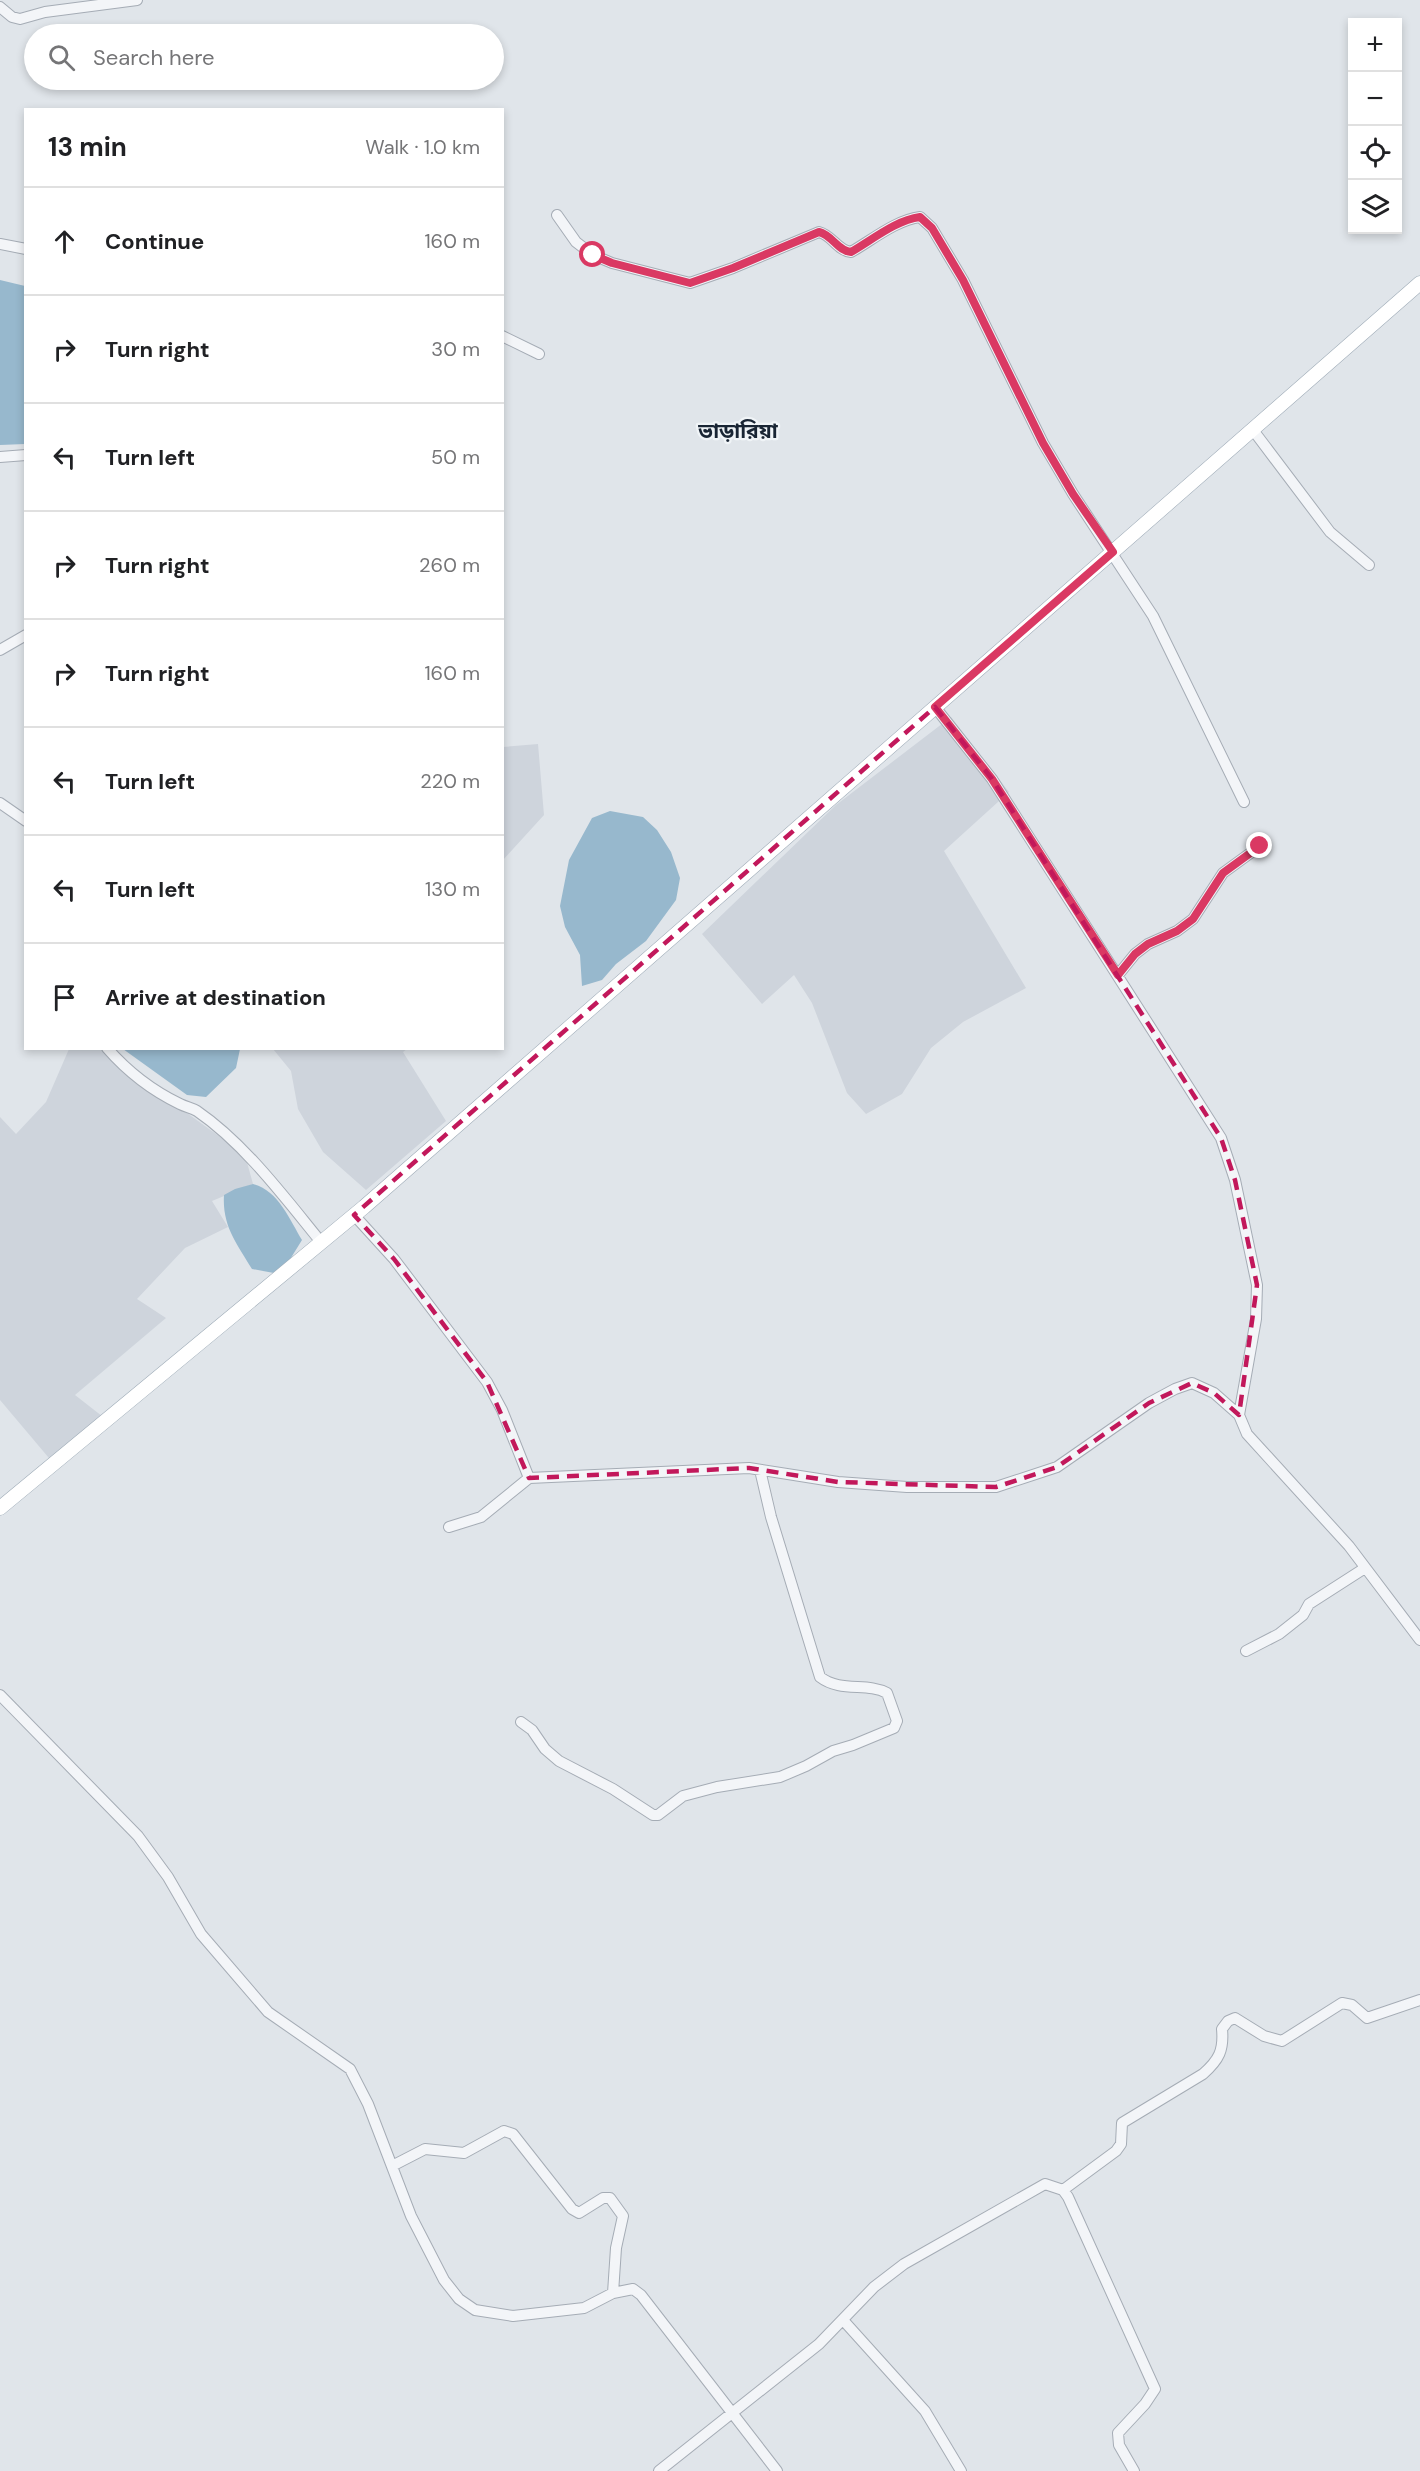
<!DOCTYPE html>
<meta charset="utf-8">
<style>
body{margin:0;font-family:"DM Sans","Noto Sans Bengali",sans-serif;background:#f6f6f6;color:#202124}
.controls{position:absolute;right:18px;top:18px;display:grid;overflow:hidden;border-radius:0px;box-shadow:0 3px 9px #0003}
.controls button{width:54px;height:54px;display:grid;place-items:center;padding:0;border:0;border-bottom:2px solid #e0e0e0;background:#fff;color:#202124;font:30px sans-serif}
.stop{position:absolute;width:18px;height:18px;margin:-14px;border:4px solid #da3963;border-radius:50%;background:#fff}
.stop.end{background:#da3963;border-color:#fff;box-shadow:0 2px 6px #0008}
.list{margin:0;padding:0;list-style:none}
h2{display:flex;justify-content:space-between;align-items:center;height:78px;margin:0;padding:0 24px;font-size:26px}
h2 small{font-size:20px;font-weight:400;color:#757577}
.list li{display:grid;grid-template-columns:39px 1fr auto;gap:18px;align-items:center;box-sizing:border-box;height:108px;padding:0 24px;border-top:2px solid #e0e0e0}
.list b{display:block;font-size:22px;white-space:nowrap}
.list em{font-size:20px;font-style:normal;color:#757577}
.icon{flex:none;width:33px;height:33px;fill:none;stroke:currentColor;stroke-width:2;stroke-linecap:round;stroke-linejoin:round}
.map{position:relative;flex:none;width:1420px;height:2471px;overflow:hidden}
.search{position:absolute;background:#fff;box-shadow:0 3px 9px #0003;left:24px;top:24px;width:480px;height:66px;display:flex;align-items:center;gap:15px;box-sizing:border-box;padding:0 21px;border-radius:33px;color:#757577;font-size:22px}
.panel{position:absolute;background:#fff;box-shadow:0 3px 9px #0003;left:24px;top:108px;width:480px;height:942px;border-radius:0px}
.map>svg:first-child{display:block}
</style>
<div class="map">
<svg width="1420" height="2471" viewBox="0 0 1420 2471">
<rect width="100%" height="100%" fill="#e0e5ea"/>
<path fill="#ced4dc" d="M951 717 1009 792 944 851 1026 988 963 1022 931 1048 902 1094 866 1114 847 1093 812 1003 794 975 762 1004 702 934 836 805Z
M538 744 544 815 503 860V747Z
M69 1049H104L147 1084 245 1155 253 1184 212 1201 228 1227 185 1248 137 1299 166 1318 75 1395 107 1420 54 1464 0 1400V1117L16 1134 46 1102Z
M273 1049H407L403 1052 446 1121 366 1190 323 1152 298 1109 291 1071Z"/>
<path fill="#97b8cd" d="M0 280 25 286V444L0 445Z
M610 811 643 817 657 830 671 852 680 878 676 900 646 941 616 964 602 980 582 986 580 955 565 927 560 906 569 860 592 818Z
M123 1049H240L236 1068 206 1097 187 1095Z
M253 1184C278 1190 290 1220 302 1240L289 1261 274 1273 252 1269C237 1244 222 1226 224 1195L235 1189Z"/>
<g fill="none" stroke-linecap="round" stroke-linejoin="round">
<defs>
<path id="minor" d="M0 7 12 17 20 19 45 12 137 0
M557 215 576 242 593 255 612 263 690 283 733 268 819 232C832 235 838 251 851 252 872 240 896 220 920 217L932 228 963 280 1043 443 1073 494 1153 616 1244 802
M0 244 26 249
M502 336 539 354
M1253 430 1330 532 1369 565
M0 457 26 455
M0 650 26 635
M935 707 992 779 1221 1138 1235 1180 1257 1285 1256 1319 1239 1415 1247 1434 1349 1546 1420 1640
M0 803 26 821
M1118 975 1135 954 1148 944 1177 931 1193 919 1223 873 1260 846
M107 1048C127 1071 153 1091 180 1104 186 1107 192 1108 197 1111 245 1144 285 1198 321 1242
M354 1215 394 1259 487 1382 502 1410 529 1478
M449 1527 481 1517 529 1478 749 1468 838 1482 907 1487H996L1057 1467 1149 1403 1175 1389 1192 1383 1214 1393 1239 1415
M1246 1651 1279 1634 1303 1615 1309 1604 1365 1568
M0 1695 138 1836 168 1877 201 1934 268 2012 350 2069 368 2104 411 2216 444 2280 459 2299 475 2310 513 2316 584 2308 613 2293 633 2289 641 2295 777 2471
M521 1722 532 1730 545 1749 559 1761 613 1789 653 1815H658L683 1796 717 1787 780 1777 806 1766 833 1751 853 1745 894 1728 897 1721 887 1693C867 1682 841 1693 820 1677L771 1517 760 1470
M392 2166 425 2149 464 2153 504 2131 513 2134 572 2209 579 2213 603 2198H610L623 2216 616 2248 613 2293
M1063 2190 1116 2151 1121 2144 1122 2123 1203 2074C1219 2060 1224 2050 1222 2029L1228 2021 1235 2018 1264 2036 1282 2041 1342 2003 1352 2005 1367 2018 1420 2000
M843 2320 925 2411 961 2471
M659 2471 819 2344 874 2287 904 2264 1045 2184 1063 2190 1068 2197 1155 2389 1145 2404 1118 2433 1119 2445 1134 2471"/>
<path id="major" d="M0 1508 364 1207 1420 283"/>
</defs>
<use href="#minor" stroke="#a5acb5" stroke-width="12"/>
<use href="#major" stroke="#9eabb7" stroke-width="15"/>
<use href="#minor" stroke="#f3f5f8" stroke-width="10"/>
<use href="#major" stroke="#fff" stroke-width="14"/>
</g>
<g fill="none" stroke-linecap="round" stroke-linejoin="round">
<path stroke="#da3963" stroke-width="8" d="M593 255 612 263 690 283 733 268 819 232C832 235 838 251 851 252 872 240 896 220 920 217L932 228 963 280 1043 443 1073 494 1113 552 935 707 992 779 1118 975 1135 954 1148 944 1177 931 1193 919 1223 873 1260 846"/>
</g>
<path fill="none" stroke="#c2185b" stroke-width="4.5" stroke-dasharray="12 8" stroke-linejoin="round" d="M935 707 992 779 1221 1138 1235 1180 1257 1285 1239 1415 1214 1393 1192 1383 1149 1403 1057 1467 996 1487 838 1482 749 1468 529 1478 487 1382 394 1259 354 1215Z"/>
<g text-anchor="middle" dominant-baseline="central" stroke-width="4.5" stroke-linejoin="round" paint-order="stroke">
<g font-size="21" font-weight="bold" fill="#192534" stroke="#f0f4f7">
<text x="738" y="431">ভাড়ারিয়া</text>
</g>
</g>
</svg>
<div class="controls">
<button>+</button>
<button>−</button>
<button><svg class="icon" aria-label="locate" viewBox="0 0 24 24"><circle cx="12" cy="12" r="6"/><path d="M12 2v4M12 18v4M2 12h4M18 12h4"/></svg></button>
<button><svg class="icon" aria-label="layers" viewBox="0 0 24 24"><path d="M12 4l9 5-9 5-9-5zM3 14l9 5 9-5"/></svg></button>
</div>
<div class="stop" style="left:593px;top:255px"></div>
<div class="stop end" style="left:1260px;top:846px"></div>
<div class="search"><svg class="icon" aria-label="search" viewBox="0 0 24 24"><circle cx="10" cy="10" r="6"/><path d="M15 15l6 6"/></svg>Search here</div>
<section class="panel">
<h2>13 min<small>Walk · 1.0 km</small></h2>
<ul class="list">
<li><svg class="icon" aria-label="ahead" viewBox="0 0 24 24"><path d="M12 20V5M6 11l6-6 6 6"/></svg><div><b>Continue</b></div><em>160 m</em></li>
<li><svg class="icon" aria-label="right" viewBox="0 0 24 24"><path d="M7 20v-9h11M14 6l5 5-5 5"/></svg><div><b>Turn right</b></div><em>30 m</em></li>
<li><svg class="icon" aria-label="left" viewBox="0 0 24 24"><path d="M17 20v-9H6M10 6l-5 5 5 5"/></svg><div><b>Turn left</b></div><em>50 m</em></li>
<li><svg class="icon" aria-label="right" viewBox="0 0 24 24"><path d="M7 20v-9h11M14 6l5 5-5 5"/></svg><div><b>Turn right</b></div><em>260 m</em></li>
<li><svg class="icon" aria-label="right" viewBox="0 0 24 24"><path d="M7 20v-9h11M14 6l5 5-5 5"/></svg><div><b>Turn right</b></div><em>160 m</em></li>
<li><svg class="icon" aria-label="left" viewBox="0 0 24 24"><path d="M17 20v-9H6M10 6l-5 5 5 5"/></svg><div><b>Turn left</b></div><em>220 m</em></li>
<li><svg class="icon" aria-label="left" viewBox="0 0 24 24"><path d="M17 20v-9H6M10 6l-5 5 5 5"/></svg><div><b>Turn left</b></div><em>130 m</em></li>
<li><svg class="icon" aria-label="arrive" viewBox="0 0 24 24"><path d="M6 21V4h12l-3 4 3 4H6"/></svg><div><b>Arrive at destination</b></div></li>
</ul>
</section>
</div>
